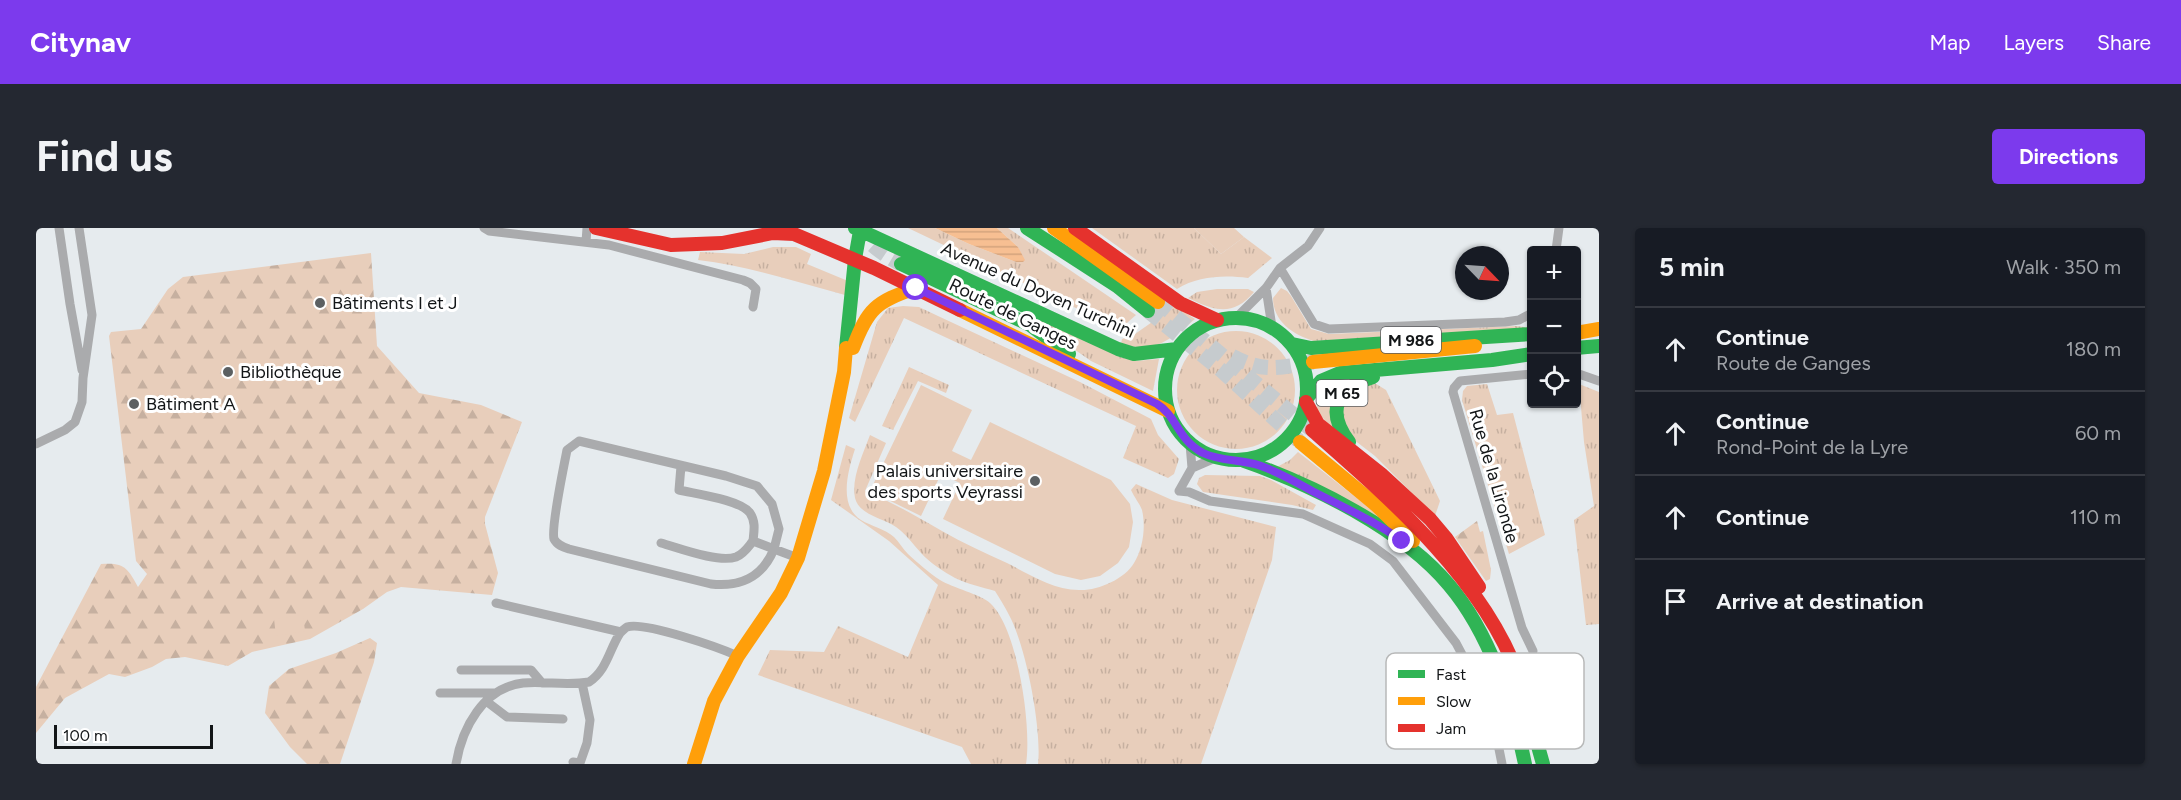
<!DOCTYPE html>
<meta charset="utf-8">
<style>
body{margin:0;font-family:Figtree,sans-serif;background:#242831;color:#f1f3f6}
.controls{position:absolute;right:18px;top:18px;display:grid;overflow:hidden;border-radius:6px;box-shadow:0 2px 4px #0004}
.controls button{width:54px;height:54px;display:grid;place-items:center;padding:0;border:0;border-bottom:2px solid #363941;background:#171b24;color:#f1f3f6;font:30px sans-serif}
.compass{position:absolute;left:1419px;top:18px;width:54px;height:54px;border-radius:50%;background:#171b24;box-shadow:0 2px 4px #0004;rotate:115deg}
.scale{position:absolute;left:18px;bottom:15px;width:159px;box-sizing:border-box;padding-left:6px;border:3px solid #121517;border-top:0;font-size:16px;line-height:21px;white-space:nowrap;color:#121517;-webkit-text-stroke:4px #fff;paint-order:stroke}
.stop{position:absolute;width:18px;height:18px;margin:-14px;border:4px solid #7c3aed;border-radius:50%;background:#fff}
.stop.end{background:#7c3aed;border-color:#fff;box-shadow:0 2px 6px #0008}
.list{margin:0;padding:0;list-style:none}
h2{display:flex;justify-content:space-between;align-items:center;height:78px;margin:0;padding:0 24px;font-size:26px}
h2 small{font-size:20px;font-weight:400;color:#9ea1a6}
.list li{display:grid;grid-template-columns:39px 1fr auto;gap:18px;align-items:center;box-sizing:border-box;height:84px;padding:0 24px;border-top:2px solid #363941}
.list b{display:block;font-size:22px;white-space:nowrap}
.list p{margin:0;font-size:20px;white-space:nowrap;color:#9ea1a6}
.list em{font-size:20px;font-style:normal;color:#9ea1a6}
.icon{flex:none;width:33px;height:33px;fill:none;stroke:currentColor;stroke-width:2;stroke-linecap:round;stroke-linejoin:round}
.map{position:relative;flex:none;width:1563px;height:536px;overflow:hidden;border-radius:6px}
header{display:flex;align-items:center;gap:36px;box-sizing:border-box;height:84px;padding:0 30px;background:#7c3aed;color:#fff}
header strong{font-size:28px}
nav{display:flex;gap:33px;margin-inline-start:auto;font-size:21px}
.intro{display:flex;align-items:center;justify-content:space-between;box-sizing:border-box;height:144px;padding:0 36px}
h1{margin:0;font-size:42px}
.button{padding:15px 27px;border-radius:6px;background:#7c3aed;color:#fff;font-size:21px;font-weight:700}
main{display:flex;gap:36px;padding:0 36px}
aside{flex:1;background:#171b24;border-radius:6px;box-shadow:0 2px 4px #0004}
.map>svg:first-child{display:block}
</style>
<header>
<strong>Citynav</strong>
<nav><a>Map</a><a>Layers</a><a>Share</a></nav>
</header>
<div class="intro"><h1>Find us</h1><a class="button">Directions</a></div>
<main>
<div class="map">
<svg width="1563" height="536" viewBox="0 0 1563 536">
<defs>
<pattern id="grass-tufts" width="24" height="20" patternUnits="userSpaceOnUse" patternTransform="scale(1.5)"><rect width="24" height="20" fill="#e8cebb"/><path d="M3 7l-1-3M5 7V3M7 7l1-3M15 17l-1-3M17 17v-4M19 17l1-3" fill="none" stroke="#c6b0a0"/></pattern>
<pattern id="forest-firs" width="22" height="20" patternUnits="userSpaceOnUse" patternTransform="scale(1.5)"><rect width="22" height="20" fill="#e8cebb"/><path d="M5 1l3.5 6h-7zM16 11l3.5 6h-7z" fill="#c6b0a0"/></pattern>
<pattern id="water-rules" width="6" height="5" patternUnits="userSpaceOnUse" patternTransform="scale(1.5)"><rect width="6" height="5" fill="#f7bf92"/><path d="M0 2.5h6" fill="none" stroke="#d3a37d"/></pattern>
</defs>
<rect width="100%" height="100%" fill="#e6ebee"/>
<path fill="url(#grass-tufts)" d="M872 0H899L933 16 980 34H987L982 19 961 0H972L1100 87 1084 101Z
M1056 0H1158L1185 26 1208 9 1236 30 1212 50C1188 47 1162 48 1141 61Z
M737 19H760L775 26 771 36 812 53 809 67C761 54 712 38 662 32L664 24 708 26Z
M1245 60 1251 63 1255 68 1275 101 1293 106 1481 98 1495 100 1278 113C1257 107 1237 93 1237 70Z
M1181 61H1212L1218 64C1197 89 1179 83 1152 70L1161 64Z
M867 78 883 79 902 88 1044 154 1115 191 1122 207 1143 231 1138 246 1132 250 1087 230 1100 198 868 90 819 194 813 190 841 94 852 80Z
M1139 78 1159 91C1134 112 1118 126 1085 116L1086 111 1099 106Z
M992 89 1004 90 1100 133 1123 131 1117 163 1055 133Z
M1141 162a59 59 0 1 1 118 0a59 59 0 1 1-118 0Z
M873 139 913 157 910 165 882 153 857 202 846 198Z
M1316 149 1298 202 1281 184V170L1291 160Z
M1337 154 1350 162 1404 273 1399 288 1339 228 1313 208 1306 190 1307 178 1313 168Z
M1451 156 1461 187 1477 185 1509 307 1473 326 1426 172 1427 163 1431 158Z
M1543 156 1563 164V396L1550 397 1538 292 1558 278 1548 214Z
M834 207 850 215 829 263C856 274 880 288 906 303 927 315 949 325 971 335 993 346 1017 362 1043 362 1061 363 1089 351 1098 335 1107 321 1110 299 1106 282 1104 276 1098 269 1095 262L1100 256 1136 272 1240 299 1236 332 1165 536H1002C1006 501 990 418 973 387 969 379 964 371 959 363 946 359 931 356 919 350 908 344 894 335 885 325 877 316 870 306 860 299 847 290 823 287 819 270 815 250 827 226 834 207Z
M810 217 819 221C812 243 802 277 825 292 835 298 849 301 858 309 863 314 867 321 872 326 882 335 893 345 904 352 917 360 944 366 954 375 982 400 996 500 990 536H935L926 519 722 447 734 422 788 424 802 398 872 429 902 357 853 313 795 272Z
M1262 224 1364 304 1239 240 1254 232Z
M1169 247 1224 248 1235 252 1280 277 1277 282 1256 277 1167 264 1161 256 1163 250Z"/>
<path fill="url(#forest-firs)" d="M335 25 341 118 383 165 445 177 486 194 449 289V296L462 345 456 367 365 359 351 364 327 381 274 411 216 424 192 438 149 429 130 431 116 439 89 449 73 446 29 470 0 505V459L65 336C88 334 92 340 102 359L111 346 100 333 73 108 75 104 105 101 132 61 147 49Z
M1441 293 1444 304 1447 303 1455 342 1454 351 1450 353 1419 309Z
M334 410 341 415 338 434 304 536H271L254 519 229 485 233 458 253 441 300 425Z"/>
<path fill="#e8cebb" d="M1158 0H1198L1208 9 1185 26Z
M885 157 936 182 916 223 935 232 954 194 1075 252 1094 276 1097 294 1093 319 1082 335 1064 348 1045 352 1019 346 907 291 924 255 905 246 885 288 834 263Z
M267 387 269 403 240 408 238 391Z"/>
<path fill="url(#water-rules)" d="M899 0H961L982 19 989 32 987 34H980L933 16Z"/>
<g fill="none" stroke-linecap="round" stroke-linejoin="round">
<path stroke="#c6cbce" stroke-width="15" stroke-dasharray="15 8" stroke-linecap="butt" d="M822 0C832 16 848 27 865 36
M1122 74 1276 202
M1112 83 1185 142 1264 214
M1196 128C1228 145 1242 140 1277 134"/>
<path stroke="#aaabad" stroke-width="9" d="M23 0 34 76 46 142
M448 0 453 3 573 17 707 52 714 55 720 61 717 79
M550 14 551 0
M1520 22 1523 0
M1244 40 1278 96 1293 101 1469 94 1483 92 1496 85
M1230 60 1236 99
M1201 89 1230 60 1244 40 1272 18 1284 0
M1540 145 1563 153
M1496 146 1424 153 1418 160 1417 164 1486 400 1497 423
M0 216 29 202 39 194 46 174 47 150 56 87 43 0
M1154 216 1156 240 1143 263 1153 264 1174 273 1267 286 1334 316 1357 333 1420 415 1446 464 1461 511 1466 536
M645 238 643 262C660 266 705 272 714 285 720 294 718 303 717 313L738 321C726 350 704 359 675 356L533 321C527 319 521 317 518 311 515 300 528 237 531 222L543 213 690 248 721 258 736 276 743 301 738 321 762 330
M1156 240 1179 230
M625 315C643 320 682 335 700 329 708 326 712 319 717 313
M460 375 585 404
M425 442H495L506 455
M404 465H460
M450 473 471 489 527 491
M537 534 544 535 551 515 554 492 546 455
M420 536C426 500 447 460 487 455 509 453 531 458 553 454 571 442 573 422 584 405 586 403 589 400 591 399 608 393 684 420 702 428"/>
<path stroke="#30b455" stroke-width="14" d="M819 0 1082 121 1098 126 1141 121
M991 0 1081 58 1112 83
M865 36 994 97 1033 126
M1129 161a71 71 0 1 1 142 0a71 71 0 1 1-142 0Z
M1256 116 1275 120 1496 106
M810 120 819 31 824 3
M1540 120 1563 118
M1270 171 1285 153 1304 145 1456 132 1496 126
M1313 214C1289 182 1301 160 1337 149
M1208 233C1277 257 1366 301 1413 357 1453 404 1477 476 1489 536
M1482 447 1507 536"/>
<path stroke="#ff9f0a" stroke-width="14" d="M1018 0 1122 74
M924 82 1132 183
M1540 105 1563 101
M817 120C832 80 840 74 880 60
M1277 134 1439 118
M1264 214 1340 277 1377 313
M658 536 678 473 702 428 745 365 762 330 788 243 808 144 810 120"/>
<path stroke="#e5322d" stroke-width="14" d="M560 0 635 17 686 15 737 5 758 6 838 40 924 82
M1039 0 1144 75 1181 92
M1270 174 1282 196 1345 246 1394 291 1410 310 1443 359
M1276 202C1352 269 1446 349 1482 447"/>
</g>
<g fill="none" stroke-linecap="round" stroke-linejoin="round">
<path stroke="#7c3aed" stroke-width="8" d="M880 60 1121 176C1141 188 1141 211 1167 225 1186 234 1206 231 1225 238 1245 245 1263 256 1282 266 1311 281 1340 294 1366 313"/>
</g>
<g fill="#5c6062" stroke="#fff" stroke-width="2">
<circle cx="284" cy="75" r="6"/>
<circle cx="192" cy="144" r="6"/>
<circle cx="98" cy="176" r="6"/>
<circle cx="999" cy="253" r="6"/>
</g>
<g text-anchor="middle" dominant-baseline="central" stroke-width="6" stroke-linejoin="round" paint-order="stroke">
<g fill="#fff" stroke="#595b5d" stroke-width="1.5">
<rect x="1345" y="99" width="60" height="26" rx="4.5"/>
<rect x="1280.5" y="152" width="51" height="26" rx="4.5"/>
</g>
<g font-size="16" font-weight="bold" fill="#121517">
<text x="1375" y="112">M 986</text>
<text x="1306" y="165">M 65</text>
</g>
<g font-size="18" fill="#121517" stroke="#fff">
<text transform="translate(1002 62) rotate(24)">Avenue du Doyen Turchini</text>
<text transform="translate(977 86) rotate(26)">Route de Ganges</text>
<text transform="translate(1458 248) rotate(74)">Rue de la Lironde</text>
</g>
<g font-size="18" fill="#121517" stroke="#fff" text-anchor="start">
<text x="296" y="75">Bâtiments I et J</text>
<text x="204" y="144">Bibliothèque</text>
<text x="110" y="176">Bâtiment A</text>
<text x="987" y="243" text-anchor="end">Palais universitaire<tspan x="987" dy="21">des sports Veyrassi</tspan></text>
</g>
</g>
<rect x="1350" y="425" width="198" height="96" rx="9" fill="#fff" stroke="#b8b9b9" stroke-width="1.5"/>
<rect x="1362" y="442" width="27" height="8" fill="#30b455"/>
<rect x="1362" y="469" width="27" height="8" fill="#ff9f0a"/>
<rect x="1362" y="496" width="27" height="8" fill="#e5322d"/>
<g font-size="16" fill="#121517">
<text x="1400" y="452">Fast</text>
<text x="1400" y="479">Slow</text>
<text x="1400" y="506">Jam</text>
</g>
</svg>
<div class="controls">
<button>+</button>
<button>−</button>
<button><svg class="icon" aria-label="locate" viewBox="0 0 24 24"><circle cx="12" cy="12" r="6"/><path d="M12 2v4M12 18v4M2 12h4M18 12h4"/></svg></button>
</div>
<svg class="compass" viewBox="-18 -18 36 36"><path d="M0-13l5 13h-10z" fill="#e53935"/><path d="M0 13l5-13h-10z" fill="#9ea1a6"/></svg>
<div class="scale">100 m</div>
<div class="stop" style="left:880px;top:60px"></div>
<div class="stop end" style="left:1366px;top:313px"></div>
</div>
<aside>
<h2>5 min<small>Walk · 350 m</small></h2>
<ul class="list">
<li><svg class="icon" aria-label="ahead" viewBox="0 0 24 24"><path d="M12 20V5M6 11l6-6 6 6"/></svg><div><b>Continue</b><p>Route de Ganges</p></div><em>180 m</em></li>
<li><svg class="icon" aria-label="ahead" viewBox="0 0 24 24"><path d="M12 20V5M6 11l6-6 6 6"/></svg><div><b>Continue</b><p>Rond-Point de la Lyre</p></div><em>60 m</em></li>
<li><svg class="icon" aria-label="ahead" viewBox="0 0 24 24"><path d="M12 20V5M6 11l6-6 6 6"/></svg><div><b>Continue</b></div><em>110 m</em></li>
<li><svg class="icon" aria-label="arrive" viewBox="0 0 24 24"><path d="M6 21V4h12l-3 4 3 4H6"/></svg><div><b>Arrive at destination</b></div></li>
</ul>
</aside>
</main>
